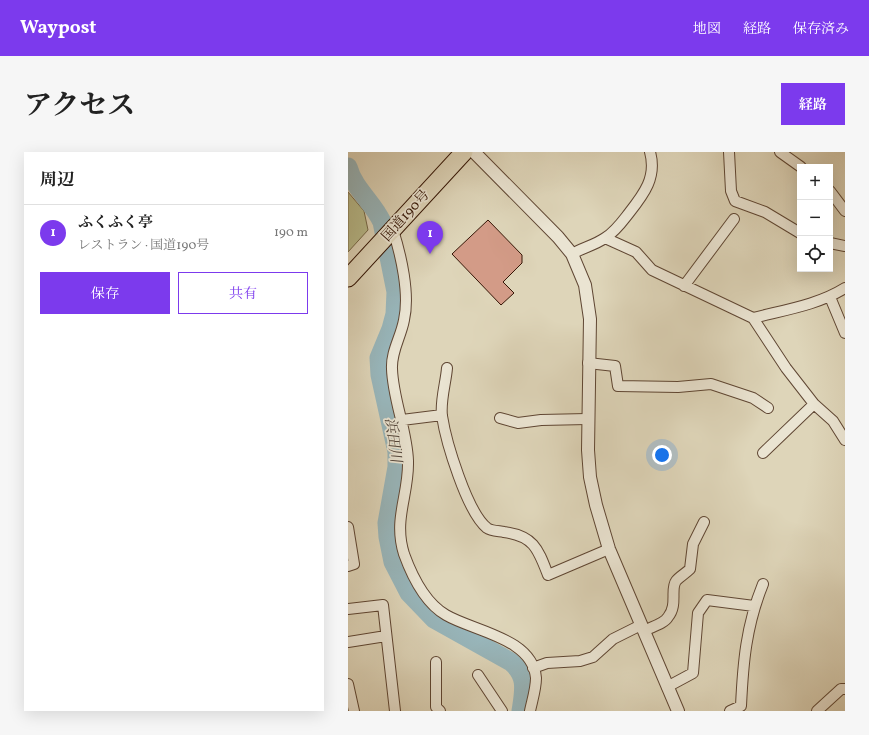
<!DOCTYPE html>
<html lang="ja">
<meta charset="utf-8">
<style>
body{margin:0;font-family:Vollkorn,"Noto Serif JP",serif;background:#f6f6f6;color:#222}
.controls{position:absolute;right:12px;top:12px;display:grid;overflow:hidden;border-radius:0px;box-shadow:0 4px 16px #0002}
.controls button{width:36px;height:36px;display:grid;place-items:center;padding:0;border:0;border-bottom:1px solid #e0e0e0;background:#fff;color:#222;font:20px sans-serif}
.you{position:absolute;left:314px;top:303px;width:14px;height:14px;margin:-10px;border:3px solid #fff;border-radius:50%;background:#1a73e8;box-shadow:0 0 0 6px #1a73e833}
.badge{display:grid;place-items:center;width:26px;height:26px;border-radius:50%;background:#7c3aed;color:#fff;font-size:13px;font-weight:700}
.pin{position:absolute;translate:-50% -33px;filter:drop-shadow(0 1px 2px #0008)}
.pin::after{content:'';position:absolute;top:21px;width:14px;height:12px;background:inherit;clip-path:polygon(0 0,100% 0,50% 100%)}
.list{margin:0;padding:0;list-style:none}
h2{display:flex;justify-content:space-between;align-items:center;height:52px;margin:0;padding:0 16px;font-size:17px}
h2 small{font-size:13px;font-weight:400;color:#767676}
.list li{display:grid;grid-template-columns:26px 1fr auto;gap:12px;align-items:center;box-sizing:border-box;height:56px;padding:0 16px;border-top:1px solid #e0e0e0}
.list b{display:block;font-size:15px;white-space:nowrap}
.list p{margin:0;font-size:13px;white-space:nowrap;color:#767676}
.list em{font-size:13px;font-style:normal;color:#767676}
.actions{display:flex;gap:8px;padding:12px 16px}
.actions a{flex:1;padding:9px 0;border:1px solid #7c3aed;border-radius:0px;text-align:center;font-size:14px;color:#7c3aed}
.actions .main{background:#7c3aed;color:#fff}
.icon{flex:none;width:22px;height:22px;fill:none;stroke:currentColor;stroke-width:2;stroke-linecap:round;stroke-linejoin:round}
.map{position:relative;flex:none;width:497px;height:559px;overflow:hidden;border-radius:0px}
header{display:flex;align-items:center;gap:24px;box-sizing:border-box;height:56px;padding:0 20px;background:#7c3aed;color:#fff}
header strong{font-size:19px}
nav{display:flex;gap:22px;margin-inline-start:auto;font-size:14px}
.intro{display:flex;align-items:center;justify-content:space-between;box-sizing:border-box;height:96px;padding:0 24px}
h1{margin:0;font-size:28px}
.button{padding:10px 18px;border-radius:0px;background:#7c3aed;color:#fff;font-size:14px;font-weight:700}
main{display:flex;gap:24px;padding:0 24px}
aside{flex:1;background:#fff;border-radius:0px;box-shadow:0 4px 16px #0002}
.map>svg:first-child{display:block}
</style>
<header>
<strong>Waypost</strong>
<nav><a>地図</a><a>経路</a><a>保存済み</a></nav>
</header>
<div class="intro"><h1>アクセス</h1><a class="button">経路</a></div>
<main>
<aside>
<h2>周辺<small></small></h2>
<ul class="list">
<li><span class="badge">1</span><div><b>ふくふく亭</b><p>レストラン · 国道190号</p></div><em>190 m</em></li>
</ul>
<div class="actions"><a class="main">保存</a><a>共有</a></div>
</aside>
<div class="map">
<svg width="497" height="559" viewBox="0 0 497 559">
<rect width="100%" height="100%" fill="#ded5b9"/>
<filter id="stains"><feTurbulence type="fractalNoise" baseFrequency=".005" numOctaves="4"/><feColorMatrix values="0 0 0 0 .2 0 0 0 0 .09 0 0 0 0 .02 0 0 0 .5 -.17"/></filter>
<radialGradient id="worn" r=".72"><stop offset=".6" stop-color="#630" stop-opacity="0"/><stop offset="1" stop-color="#630" stop-opacity=".3"/></radialGradient>
<path fill="#b8bb8b" stroke="#766848" d="M0 40 16 59 20 78 0 100Z"/>
<g fill="none" stroke-linecap="round" stroke-linejoin="round">
<path stroke="#98b6bb" stroke-width="19" d="M0 15C6 37 25 50 34 70L48 140 47 162 43 177 31 206 32 223 49 300V315L39 371 40 385 45 410 61 441 86 467 163 510C180 524 176 539 173 559"/>
</g>
<path fill="#d39b87" stroke="#351606" d="M140 68 174 103V111L155 130 166 141 153 153 104 102Z"/>
<g fill="none" stroke-linecap="round" stroke-linejoin="round">
<defs>
<path id="minor" d="M381 0 383 39 387 49 417 60 452 81
M432 0 453 15
M482 39 497 59
M45 78C53 103 62 142 56 168 53 185 43 199 44 217 45 248 59 278 60 309 61 343 45 367 56 402 64 424 77 451 98 463 125 479 185 486 188 526 188 537 184 549 182 559
M257 86 288 100 304 118 405 166 438 216 466 252 485 269 497 288
M482 91 497 94
M224 102C234 96 247 93 257 86 267 80 274 70 281 61 296 42 309 25 302 0
M336 134 386 67
M482 145 497 181
M405 166C436 158 470 153 497 136
M240 211 267 214 270 234 330 235 363 232 405 246 420 256
M99 216C98 230 92 249 94 264 98 290 119 360 139 376 143 379 151 379 156 380 186 384 190 397 200 423L261 397
M152 266 170 271 193 268 239 267
M54 268 94 263
M415 301 466 252
M0 375 6 412 0 414
M0 457 35 453 47 559
M296 479C303 475 316 472 320 465 330 453 322 437 328 429 331 425 338 421 342 417L345 392 356 370
M0 490 38 484
M88 510V555L92 559
M185 516 199 511 232 509 245 505 265 487 293 473
M130 523 154 559
M0 532 6 559
M319 535 345 521 350 461 359 448 406 454
M382 559 393 554C395 511 398 474 415 432
M469 559 493 537H497"/>
<path id="tertiary" d="M126 0 210 85 224 102 237 133 242 167 240 298 242 325 248 353 261 397 330 559"/>
<path id="trunk" d="M0 126 116 0"/>
</defs>
<use href="#minor" stroke="#5f4633" stroke-width="12"/>
<use href="#tertiary" stroke="#5f4633" stroke-width="14"/>
<use href="#trunk" stroke="#351606" stroke-width="19"/>
<use href="#minor" stroke="#eae4d2" stroke-width="10"/>
<use href="#tertiary" stroke="#eae4d2" stroke-width="12"/>
<use href="#trunk" stroke="#ded5b9" stroke-width="17"/>
</g>
<g text-anchor="middle" dominant-baseline="central" stroke-width="3.5" stroke-linejoin="round" paint-order="stroke">
<g font-size="14" fill="#351606" stroke="#eae4d2">
<text transform="translate(58 64) rotate(-48)">国道190号</text>
</g>
<g font-size="15" font-style="italic" fill="#53463c" stroke="#eae4d2">
<text transform="translate(44 288) rotate(82)">浜田川</text>
</g>
</g>
<rect width="100%" height="100%" filter="url(#stains)"/>
<rect width="100%" height="100%" fill="url(#worn)"/>
</svg>
<div class="controls">
<button>+</button>
<button>−</button>
<button><svg class="icon" aria-label="locate" viewBox="0 0 24 24"><circle cx="12" cy="12" r="6"/><path d="M12 2v4M12 18v4M2 12h4M18 12h4"/></svg></button>
</div>
<div class="you"></div>
<div class="pin badge" style="left:82px;top:102px">1</div>
</div>
</main>
